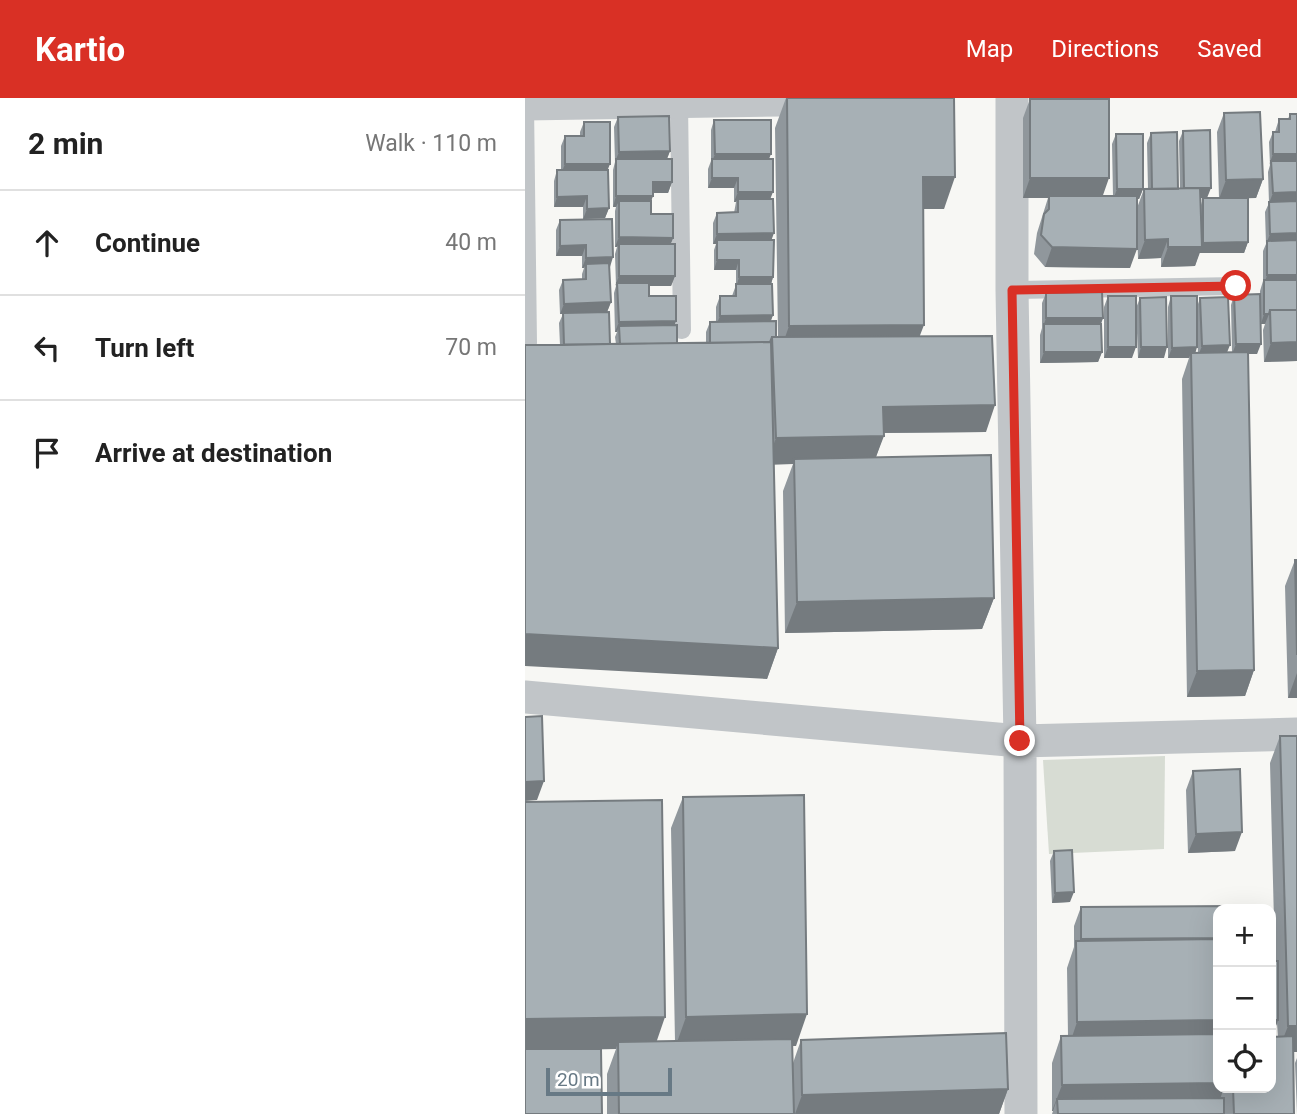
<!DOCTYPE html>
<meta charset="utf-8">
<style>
body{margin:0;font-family:Roboto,sans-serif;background:#f6f6f6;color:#222}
.controls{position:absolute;right:21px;bottom:21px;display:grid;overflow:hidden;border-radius:14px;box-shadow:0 7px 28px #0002}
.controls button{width:63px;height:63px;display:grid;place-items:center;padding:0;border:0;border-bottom:2px solid #e0e0e0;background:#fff;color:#222;font:35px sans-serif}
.scale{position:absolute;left:21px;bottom:18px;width:126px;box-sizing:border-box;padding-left:7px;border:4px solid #677985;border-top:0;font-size:19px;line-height:24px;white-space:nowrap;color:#677985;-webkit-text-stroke:5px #fff;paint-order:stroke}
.stop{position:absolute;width:21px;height:21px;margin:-16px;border:5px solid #d93025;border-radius:50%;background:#fff}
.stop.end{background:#d93025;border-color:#fff;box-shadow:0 2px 7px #0008}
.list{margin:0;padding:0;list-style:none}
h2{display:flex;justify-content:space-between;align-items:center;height:91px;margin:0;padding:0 28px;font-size:30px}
h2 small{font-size:23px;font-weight:400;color:#767676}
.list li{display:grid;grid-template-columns:46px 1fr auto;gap:21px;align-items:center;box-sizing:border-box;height:105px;padding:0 28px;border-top:2px solid #e0e0e0}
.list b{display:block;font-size:26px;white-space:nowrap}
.list em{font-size:23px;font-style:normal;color:#767676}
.icon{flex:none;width:38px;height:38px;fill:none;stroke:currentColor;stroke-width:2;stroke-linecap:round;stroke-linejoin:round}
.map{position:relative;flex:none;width:772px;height:1016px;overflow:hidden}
header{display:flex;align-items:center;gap:42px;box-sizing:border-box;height:98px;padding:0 35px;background:#d93025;color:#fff}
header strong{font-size:33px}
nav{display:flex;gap:38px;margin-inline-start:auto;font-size:24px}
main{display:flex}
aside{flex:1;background:#fff}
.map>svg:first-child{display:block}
</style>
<header>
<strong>Kartio</strong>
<nav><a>Map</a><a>Directions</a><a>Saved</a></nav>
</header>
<main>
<aside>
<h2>2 min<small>Walk · 110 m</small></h2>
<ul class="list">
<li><svg class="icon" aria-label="ahead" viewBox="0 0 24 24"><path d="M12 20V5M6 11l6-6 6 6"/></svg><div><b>Continue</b></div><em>40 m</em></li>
<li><svg class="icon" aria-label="left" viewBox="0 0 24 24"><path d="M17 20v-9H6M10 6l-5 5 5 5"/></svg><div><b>Turn left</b></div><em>70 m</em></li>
<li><svg class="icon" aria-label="arrive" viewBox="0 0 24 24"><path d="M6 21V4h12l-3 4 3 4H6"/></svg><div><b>Arrive at destination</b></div></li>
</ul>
</aside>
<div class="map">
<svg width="772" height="1016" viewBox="0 0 772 1016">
<rect width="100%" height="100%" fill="#f7f7f4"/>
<path fill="#d7dcd3" d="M640 658 639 751 524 756 518 662Z"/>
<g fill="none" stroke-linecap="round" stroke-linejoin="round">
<path stroke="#c1c5c8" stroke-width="18" d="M154 4 157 232
M0 6 3 245
M487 192 711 188"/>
<path stroke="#c1c5c8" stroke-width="33" d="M487 0V192L495 643 496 1016
M0 6 391 0
M0 599 495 643 772 636"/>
</g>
<path fill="#90979c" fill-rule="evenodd" d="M261 0H429L419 111H398L395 238 461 334 359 335 351 359 469 500 457 531 260 535 258 393 268 366H249L253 550 242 581 35 247 34 225 38 216H35L34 192 38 182 57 181V176L59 170H57V158H31V132L35 122 84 169 86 204 82 214 85 246H91L90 239 92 234H90L89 195 91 188 90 156 92 149H90V113L91 109H88V72L90 64 89 29 93 19 145 53 142 61 147 84 143 95H128L126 105V116L148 140 146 146 150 178 146 188H124V198L149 227 152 245H181V234L185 224H191V209L195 198H207L211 187V172H189V152L191 146H188V125L192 115H209L211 104H209V90H183V71L186 63V32L189 22 244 61 248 179 246 186 248 217 245 224 251 239H253L250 30Z
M505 1 578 98H588L587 46 591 36 618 91 614 101H612V110L619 91H623L622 45 626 35 653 91 655 90 654 43 658 33 675 100 676 107 678 100H694L692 34 699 15 738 81 731 100H720L723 144 719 155H674L670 168 636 169V160L613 161 612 120 605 170 520 169 509 156 512 135 523 100H498V20Z
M765 16 772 263 739 264 738 232 740 226H736L732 256H723L729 572 720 598 662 599 657 281 664 260H643V209L646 198 672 209 675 200 702 255 707 254 706 207 709 197 735 196V193L738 183V153L741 146 740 114 744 105 743 74 745 67 744 44 748 34H750L754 21H763ZM672 227 673 255H670Z
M59 24 83 72 84 110 80 120 58 121V109H29V83L32 72H36V48L40 38H55V34Z
M521 195 578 220 576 226 577 254 573 264 515 265V237L517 230V205Z
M583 198 607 260H579V209Z
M615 200 639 260H613L611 210Z
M770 462H772V600H763L760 488Z
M755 638H772V954H768L769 1016H527L528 1013H527V965L536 938H543L542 870 549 849V828L556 809 693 990H746V863H750L745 665ZM752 925 753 939H747Z
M668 673 710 753 663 755 661 692Z
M158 699 271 948H267L268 965 276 942 483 991 474 1016H82V976L91 951H76L0 704 131 944 150 943 146 730Z
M529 753 545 804 527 805 525 763Z
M772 960V1016L770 965Z"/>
<path fill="#757b7f" d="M145 53 141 63 91 61 90 64 94 54Z
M190 56H246L242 66 187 64Z
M748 56H772V66L746 63 744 67Z
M40 66H85L81 76H36Z
M398 79H430L419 111H386Z
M187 80H213L209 90H183Z
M505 80H584L577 100H498Z
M738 81 731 100 694 101 701 82Z
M128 84H147L143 95H124Z
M659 90H686L682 100H655Z
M592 91H618L614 101 588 102Z
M213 94H248L244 104 213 101 211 104H209Z
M772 94V105H744L748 95Z
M62 98 58 109H29L32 99Z
M91 98H128L124 109 94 103 91 109H88Z
M84 110 80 120 58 121 62 111Z
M249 135 245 146 192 142 191 146H188L192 136Z
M772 135V145L742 144 745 136Z
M94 139 148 140 144 150 94 146 92 149H90Z
M643 141 636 160 613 161 620 142Z
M723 144 719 155H674L678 145Z
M61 147 57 158H31L35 148Z
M527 149 612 151 605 170 520 169Z
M643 149H677L670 168 636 169Z
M88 159 85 169 61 166 59 170H57L61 160Z
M192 162H214L211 172H189Z
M742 177H772V187L739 188Z
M94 178H150L146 188H92V185L90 188Z
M214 179H248L245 190H211Z
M86 204 82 214 35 216 39 206Z
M739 216H744L740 226H736Z
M248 217 244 228H191L195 218Z
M521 220H578L574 230 519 226Z
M151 223 147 234 94 228 92 234H90L94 224Z
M399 227 387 258 253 260 264 228Z
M772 244V263L739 264 746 245Z
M711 246H736L732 256H707Z
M705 247 701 257 673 258 677 248Z
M583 249H611L607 260H579Z
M616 249H642L639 260H613Z
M672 249 669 260 666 255 664 260H643L647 250Z
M519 254H577L573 264 515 265Z
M470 307 461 334 349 335 358 309Z
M359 338 349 364 269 361 268 366 241 367 251 340Z
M469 500 457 531 260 535 272 504Z
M0 536 253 550 242 581 0 568Z
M729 572 720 598 662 599 672 573Z
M772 575V600H763Z
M19 683 12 702 0 703V684Z
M717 734 710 753 663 755 671 736Z
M549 794 545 804 527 805 530 795Z
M693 840V859L551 854 556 841Z
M282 916 271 948 150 950 161 919Z
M140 919 129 951 93 944 91 951 0 953V921Z
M693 922V949L543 951 552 924Z
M746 922H753L746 942Z
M763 928H772V954H753Z
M693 985V990H699L691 1012 532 1001 528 1013H527L537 987Z
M483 991 474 1016H270L277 997Z"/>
<path fill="#a7b0b5" stroke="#757b7f" stroke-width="2" d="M262 0H429L430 79H398L399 227 264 228Z
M505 1H584V80H505Z
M735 14 738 81 701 82 699 15Z
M765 16H772V56H748V34H754V21H765Z
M144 18 145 53 94 54 93 19Z
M189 22H246V56H190Z
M59 24H85V66H40V38H59Z
M685 32 686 90H659L658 33Z
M652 34 653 91H627L626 35Z
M591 36H618V91H592Z
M91 61H147V84H128V98H91Z
M187 61H248V94H213V80H187Z
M746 63H772V94L748 95Z
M32 72H83L84 110 62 111V98L32 99Z
M675 90 677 149H643V141L620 142 619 91Z
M524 98H612V151L527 149 516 137 519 116 524 111Z
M678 100H723V144L678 145Z
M213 101H248L249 135 192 136V115L213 114Z
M94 103H126V116H148V140L94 139Z
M772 103V135L745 136 744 104Z
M87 121 88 159 61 160V147L35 148V122Z
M192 142H249L248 179H214V162H192Z
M772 142V177H742V143Z
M94 146H150V178H94Z
M84 165 86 204 39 206 38 182 61 181V166Z
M739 182H772V212H745L744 216H739Z
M92 185H124V198H151V223L94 224Z
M211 186H247L248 217 195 218V198H211Z
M577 194 578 220H521V195Z
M735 196 736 246H711L709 197Z
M583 198H611V249H583Z
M646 198H672V249L647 250Z
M641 199 642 249H616L615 200Z
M703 199 705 247 677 248 675 200Z
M745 212H772V244L746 245Z
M84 214 85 246 39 247 38 215Z
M251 223V239H247L245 244 185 245V224Z
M519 226H576L577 254H519Z
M152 227V245L95 246 94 228Z
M467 238 470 307 358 309 359 338 251 340 247 239Z
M246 244 253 550 0 536V247Z
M723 254 729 572 672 573 666 255Z
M466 357 469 500 272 504 269 361Z
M770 462H772V557Z
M17 618 19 683 0 684V619Z
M755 638H772V928H763Z
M715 671 717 734 671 736 668 673Z
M279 697 282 916 161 919 158 699Z
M137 702 140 919 0 921V704Z
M547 752 549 794 530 795 529 753Z
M707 808V811H693V840L556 841V809Z
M693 841V922L552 924 551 843Z
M746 863H753V922H746Z
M481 935 483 991 277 997 276 942Z
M693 936V985L537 987 536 938Z
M768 938 769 1016H709L708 990H746V939Z
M267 941 269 1016H94L93 944Z
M0 951H76L77 1016H0Z
M699 1000V1016H533L532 1001Z"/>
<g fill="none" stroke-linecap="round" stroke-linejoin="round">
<path stroke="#d93025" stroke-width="9" d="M495 643 487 192 711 188"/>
</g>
</svg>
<div class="controls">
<button>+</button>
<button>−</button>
<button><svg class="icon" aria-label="locate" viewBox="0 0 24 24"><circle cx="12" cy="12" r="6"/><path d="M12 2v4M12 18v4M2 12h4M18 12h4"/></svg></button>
</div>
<div class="scale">20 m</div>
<div class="stop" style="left:711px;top:188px"></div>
<div class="stop end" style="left:495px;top:643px"></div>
</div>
</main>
